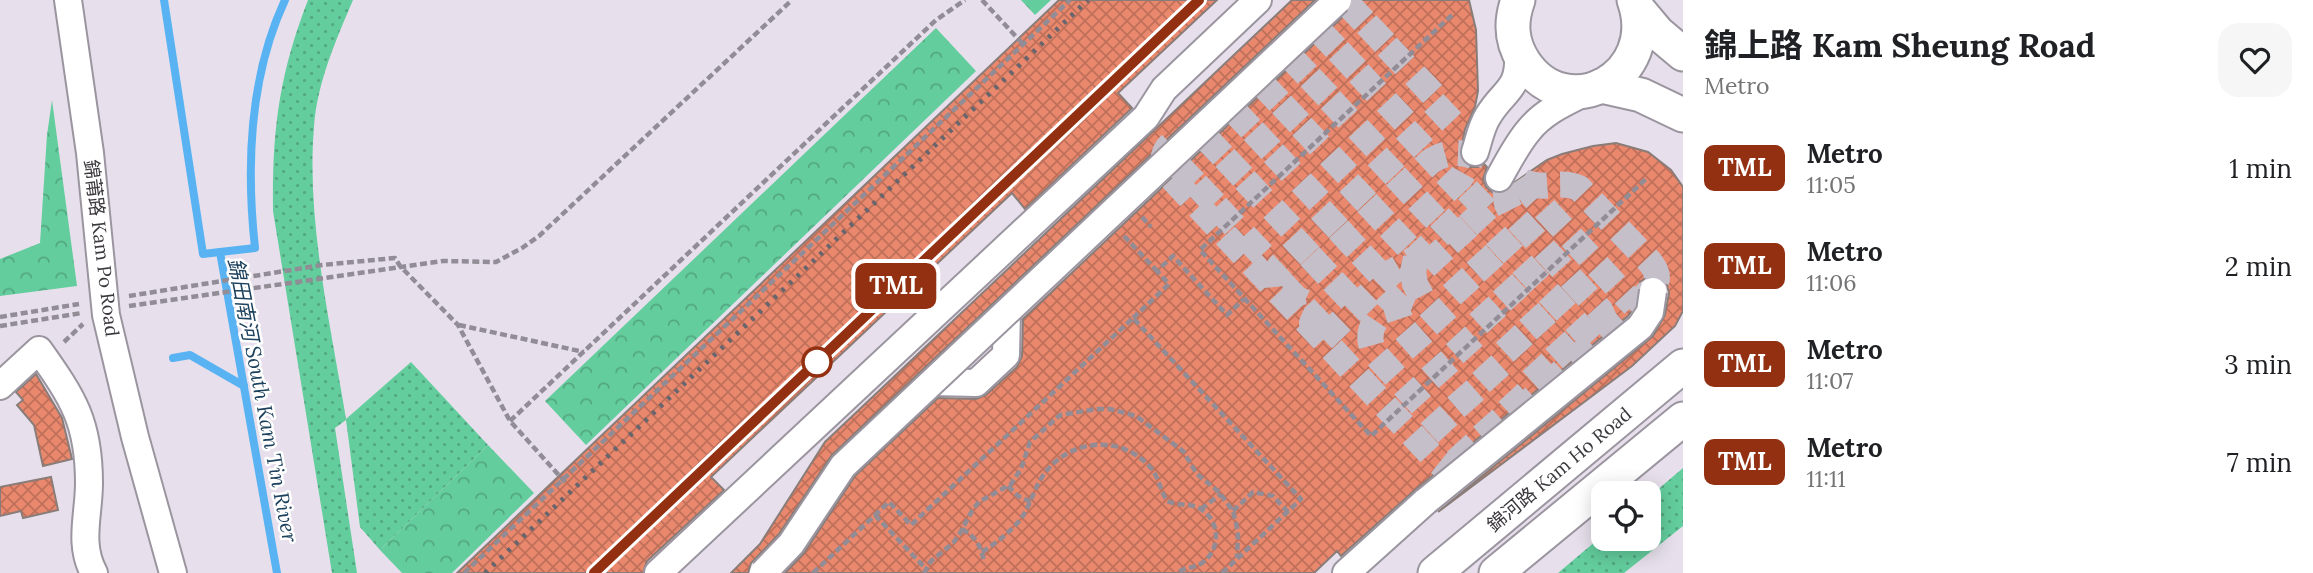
<!DOCTYPE html>
<meta charset="utf-8">
<style>
:root{--surface:#fff;--page:#f6f6f6;--text:#202124;--muted:#757577}
body{margin:0;font-family:Lora,"Noto Sans TC",serif;background:var(--page);color:var(--text);height:100vh;display:flex;flex-direction:column;font-size:26px;white-space:nowrap}
*{box-sizing:border-box;margin:0}
p{font-size:23px;color:var(--muted)}
.icon{flex:none;width:38px;height:38px;fill:none;stroke:currentColor;stroke-width:2;stroke-linecap:round;stroke-linejoin:round}
.map{position:relative;flex:1;overflow:hidden}
.panel{display:flex;flex-direction:column;background:var(--surface);width:630px}
.panel>*{flex:none}
.badge{padding:0 14px;border-radius:10px;font-size:24px;line-height:46px}
.buttons{position:absolute;left:1591px;top:481px;display:grid;gap:14px}
.buttons a{display:grid;place-items:center;width:70px;height:70px;border-radius:14px;background:var(--surface);box-shadow:0 4px 18px #0003;font-size:35px}
.map>.badge{position:absolute;translate:-50% -50%;box-shadow:0 0 0 4px #fff}
.round{display:grid;place-items:center;flex:none;width:74px;height:74px;border-radius:21px;background:var(--page)}
.overview{display:flex;align-items:center;justify-content:space-between;height:119px;padding:0 21px}
h1{font-size:33px;font-weight:700;line-height:52px}
ul{padding:0;list-style:none}
li{display:flex;align-items:center;gap:21px;height:98px;padding:0 21px}
li div{flex:1}
li b{display:block;font-size:26px}
li em{font-style:normal}
li .badge{min-width:77px;font-weight:700;text-align:center}
main{display:flex;flex:1;min-height:0}
.map>svg:first-child{display:block}
.grass{fill:url(#grass-dots)}
.forest{fill:url(#forest-crowns)}
.lines{fill:none;stroke-linecap:round;stroke-linejoin:round}
.stream{stroke:#59b3f3;stroke-width:8}
.building{fill:url(#building-cross-hatch);stroke:#8a7d79;stroke-width:2}
.minor-tunnel{stroke:#c5bfc9;stroke-width:26;stroke-dasharray:26 13;stroke-linecap:butt}
.minor-casing{stroke:#9b95a0;stroke-width:30}
.major-casing{stroke:#9b95a0;stroke-width:37}
.path{stroke:#918c95;stroke-width:4.5;stroke-dasharray:7 3.5;stroke-linecap:butt}
.minor{stroke:#fff;stroke-width:26}
.major{stroke:#fff;stroke-width:33}
.rail{stroke:#69656c;stroke-width:5;stroke-dasharray:3.5 7;stroke-linecap:butt}
.minor-bridge-casing{stroke:#9b95a0;stroke-width:30;stroke-linecap:butt}
.minor-bridge{stroke:#fff;stroke-width:26}
.line-casing{stroke:#fff;stroke-width:16}
.line{stroke:#923011;stroke-width:10}
.stop-dot{fill:#fff;stroke:#923011;stroke-width:3.5}
.labels{text-anchor:middle;dominant-baseline:central;stroke-width:5;stroke-linejoin:round;paint-order:stroke}
.street-label{font-size:19px;fill:#3c393e;stroke:#fff}
.water-label{font-size:21px;font-style:italic;fill:#1d425d;stroke:#fff}
</style>
<main>
<div class="map">
<svg width="1683" height="573" viewBox="0 0 1683 573">
<defs>
<pattern id="grass-dots" width="8" height="8" patternUnits="userSpaceOnUse" patternTransform="scale(1.75)"><rect width="8" height="8" fill="#63cd9d"/><path d="M2 2h.1M6 6h.1" fill="none" stroke="#53a781" stroke-width="1.8" stroke-linecap="round"/></pattern>
<pattern id="forest-crowns" width="20" height="18" patternUnits="userSpaceOnUse" patternTransform="scale(1.75)"><rect width="20" height="18" fill="#63cd9d"/><path d="M2 6a3 3 0 1 1 6 0M12 15a3 3 0 1 1 6 0" fill="none" stroke="#53a781"/></pattern>
<pattern id="building-cross-hatch" width="8" height="8" patternUnits="userSpaceOnUse" patternTransform="scale(1.75)"><rect width="8" height="8" fill="#ea886d"/><path d="M0 0l8 8M0 8l8-8" fill="none" stroke="#bf705b"/></pattern>
</defs>
<rect width="100%" height="100%" fill="#e7e0ec"/>
<!-- grass -->
<g class="grass">
<path d="M308,0H353C336,40 317,83 314,127C306,221 331,326 346,419L411,362L488,445L380,550L360,527L346,420L335,428L357,573H332L273,211C272,130 279,75 308,0Z"/>
<path d="M1683,468V526L1624,573H1558L1603,535V539H1648L1649,497Z"/>
</g>
<!-- forest -->
<g class="forest">
<path d="M1021,0H1051L1035,15Z"/>
<path d="M936,28L976,71L586,445L545,401Z"/>
<path d="M52,100L77,286L0,296V259L40,243L47,135Z"/>
<path d="M488,445L534,493L452,573H402L380,550Z"/>
</g>
<g class="lines">
<!-- stream -->
<g class="stream">
<path d="M164,0L203,254L220,252L277,573"/>
<path d="M220,252L255,248C246,165 249,77 285,0"/>
<path d="M173,358L190,355L244,386"/>
</g>
</g>
<!-- building -->
<g class="building">
<path d="M1059,0H1217L1118,93L1132,108L1025,209L1012,193L711,477L724,490L647,561L643,573H457Z"/>
<path d="M1292,0H1315L832,455L779,534L751,563L748,573H731L760,544L825,442Z"/>
<path d="M1353,0H1469L1476,30L1478,91L1475,107L1465,129L1460,155L1463,162L1470,167H1478L1484,164L1487,167L1483,179L1486,187L1492,192L1500,194L1506,192L1515,182L1547,160L1562,154L1593,146L1616,143L1648,152L1671,170L1683,187V311L1675,326L1632,366L1438,512L1653,336L1665,315L1669,293L1667,285L1662,278L1655,275L1647,277L1640,282L1635,306L1628,316L1416,489L1341,556L1337,551L1314,573H785L804,553L855,476L938,398L976,399L986,395L1017,367L1022,356L1023,319L1349,11Z"/>
<path d="M36,374L62,418L72,459L43,466L34,425L17,405L23,400L16,392Z"/>
<path d="M51,477L58,510L23,518L21,511L0,516V487Z"/>
</g>
<g class="lines">
<!-- minor-tunnel -->
<g class="minor-tunnel">
<path d="M1171,144C1162,153 1162,162 1167,173L1438,462C1453,475 1463,464 1474,453"/>
<path d="M1521,178L1533,196L1634,305"/>
<path d="M1176,182L1367,0"/>
<path d="M1505,185L1507,204L1512,214L1600,310L1606,323L1602,334"/>
<path d="M1196,203L1390,20"/>
<path d="M1469,207L1594,342"/>
<path d="M1216,225L1411,42"/>
<path d="M1450,225L1573,360"/>
<path d="M1426,248L1550,382"/>
<path d="M1244,254L1437,72"/>
<path d="M1416,258L1413,272L1397,310L1403,328L1496,433"/>
<path d="M1413,272L1415,284L1424,301L1522,408"/>
<path d="M1274,287L1273,277L1280,266L1460,96"/>
<path d="M1403,293C1384,312 1360,325 1375,354L1470,458"/>
<path d="M1294,307L1292,298L1298,285L1431,161C1445,152 1458,151 1473,156"/>
<path d="M1314,330L1312,323L1315,316L1461,177L1475,152"/>
<path d="M1323,339L1392,272L1416,258L1499,178"/>
<path d="M1515,415L1654,287C1660,277 1656,270 1650,262L1579,188C1557,179 1542,192 1522,181"/>
</g>
<defs>
<g id="minor">
<path d="M68,0L90,153L106,315L135,437L173,573"/>
<path d="M1475,152C1479,140 1481,127 1488,116C1504,89 1520,91 1518,53"/>
<path d="M1499,178C1508,162 1517,144 1529,130C1544,111 1568,101 1590,90"/>
<path d="M933,382L976,383L1006,355L1007,312"/>
<path d="M0,386L39,350C73,398 89,422 89,483C89,515 78,544 94,573"/>
<path d="M658,573L1146,117L1164,89L1258,0"/>
<path d="M1346,573L1426,501"/>
</g>
<g id="major">
<path d="M1518,0C1510,22 1511,42 1524,62C1567,127 1661,76 1634,0"/>
<path d="M1637,8L1658,33L1683,54"/>
<path d="M1601,86L1641,95L1683,115"/>
<path d="M1435,573L1683,366"/>
<path d="M1496,573L1683,419"/>
</g>
</defs>
<!-- minor casing -->
<use href="#minor" class="minor-casing"/>
<!-- major casing -->
<use href="#major" class="major-casing"/>
<!-- path -->
<g class="path">
<path d="M982,0L1023,44"/>
<path d="M1452,15L1200,250L1371,436L1647,178"/>
<path d="M1142,217L1151,227"/>
<path d="M1124,236L1157,271"/>
<path d="M129,296L322,265L395,258L400,266L458,325L510,421L565,482"/>
<path d="M129,306L443,261L496,262L522,248L539,236L792,0"/>
<path d="M0,317L79,304"/>
<path d="M1133,318L1169,284L1157,271L1173,256L1227,315L1244,299"/>
<path d="M459,325L584,352"/>
<path d="M0,326L82,313"/>
<path d="M64,342L83,324"/>
<path d="M510,421L936,20L965,0"/>
<path d="M1008,486L1018,496L1031,502"/>
<path d="M1201,509L1221,494"/>
<path d="M1233,511L1253,492L1273,496L1288,512"/>
<path d="M875,515L925,568"/>
<path d="M962,529C976,537 982,547 984,563"/>
<path d="M982,552C996,543 1009,533 1020,520C1030,507 1033,491 1042,477C1067,439 1120,433 1150,467C1159,477 1160,490 1167,501C1177,506 1189,503 1199,508C1220,519 1222,549 1202,563C1194,568 1185,567 1177,573"/>
<path d="M464,573L1070,0"/>
<path d="M813,573L889,502L911,525L1133,318L1301,499L1222,573"/>
<path d="M924,573L931,561L953,543L959,535L973,509L979,502L1011,484L1021,469L1030,442L1060,415L1097,409H1110L1136,416L1183,451L1197,474L1219,492L1233,511L1238,532L1237,558"/>
</g>
<!-- minor -->
<use href="#minor" class="minor"/>
<!-- major -->
<use href="#major" class="major"/>
<!-- rail -->
<g class="rail">
<path d="M485,573L1088,0"/>
<path d="M594,573L1199,0"/>
</g>
<defs>
<g id="minor-bridge">
<path d="M1426,501L1640,327L1650,312L1653,291"/>
<path d="M763,573L791,544L843,466L1338,0"/>
</g>
</defs>
<!-- minor-bridge casing -->
<use href="#minor-bridge" class="minor-bridge-casing"/>
<!-- minor-bridge -->
<use href="#minor-bridge" class="minor-bridge"/>
</g>
<g class="lines">
<defs>
<path id="line" d="M594,573L1199,0"/>
</defs>
<!-- line casing -->
<use href="#line" class="line-casing"/>
<!-- line -->
<use href="#line" class="line"/>
</g>
<!-- markers -->
<circle class="stop-dot" cx="817" cy="362" r="14"/>
<g class="labels">
<!-- street labels -->
<g class="street-label">
<text transform="translate(102 248) rotate(83)">錦莆路 Kam Po Road</text>
<text transform="translate(1559 469) rotate(-40)">錦河路 Kam Ho Road</text>
</g>
<!-- water labels -->
<g class="water-label">
<text transform="translate(263 400) rotate(79)">錦田南河 South Kam Tin River</text>
</g>
</g>
</svg>
<div class="buttons">
<a><svg class="icon" aria-label="locate" viewBox="0 0 24 24"><circle cx="12" cy="12" r="6"/><path d="M12 2v4M12 18v4M2 12h4M18 12h4"/></svg></a>
</div>
<b class="badge" style="left:896px;top:286px;background:#923011;color:#fff">TML</b>
</div>
<section class="panel">
<div class="overview"><div><h1>錦上路 Kam Sheung Road</h1><p>Metro</p></div><a class="round"><svg class="icon" aria-label="heart" viewBox="0 0 24 24"><path d="M12 20l-8-8c-3-5 5-10 8-4 3-6 11-1 8 4z"/></svg></a></div>
<ul>
<li><span class="badge" style="background:#923011;color:#fff">TML</span><div><b>Metro</b><p>11:05</p></div><em>1 min</em></li>
<li><span class="badge" style="background:#923011;color:#fff">TML</span><div><b>Metro</b><p>11:06</p></div><em>2 min</em></li>
<li><span class="badge" style="background:#923011;color:#fff">TML</span><div><b>Metro</b><p>11:07</p></div><em>3 min</em></li>
<li><span class="badge" style="background:#923011;color:#fff">TML</span><div><b>Metro</b><p>11:11</p></div><em>7 min</em></li>
</ul>
</section>
</main>
